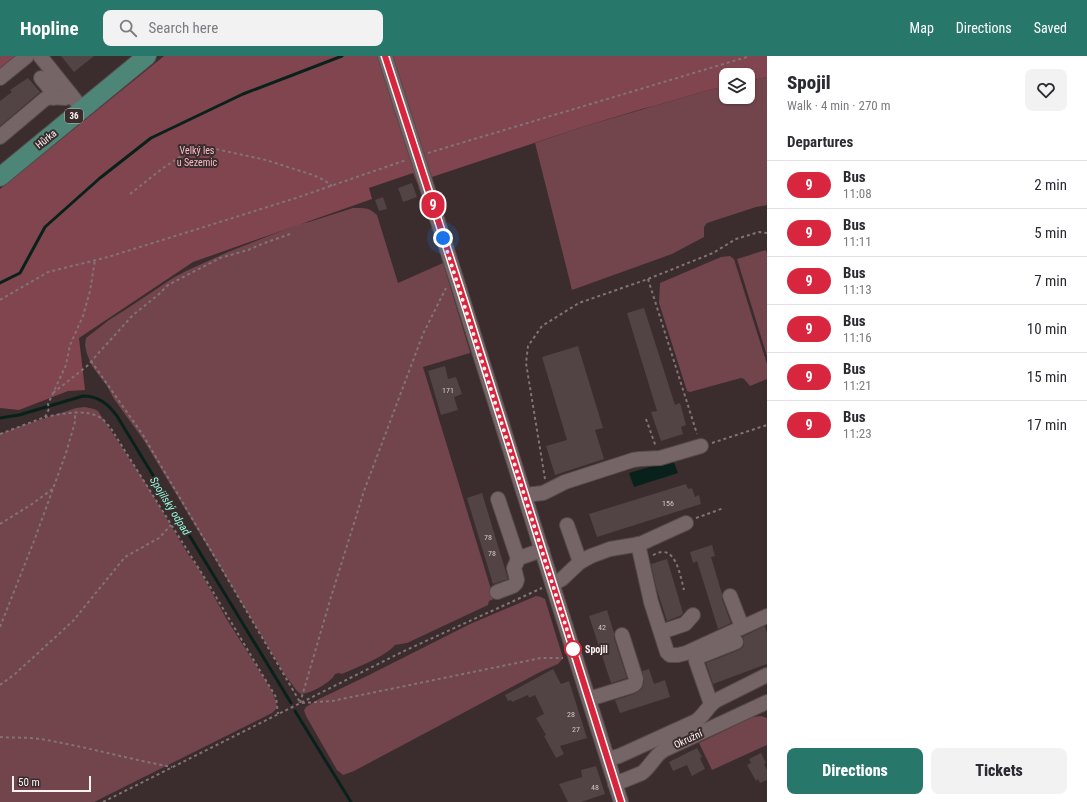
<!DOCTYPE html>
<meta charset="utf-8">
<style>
:root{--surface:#fff;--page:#f2f2f3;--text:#2b2b33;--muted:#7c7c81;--line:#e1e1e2;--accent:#27776b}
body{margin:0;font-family:"Roboto Condensed",sans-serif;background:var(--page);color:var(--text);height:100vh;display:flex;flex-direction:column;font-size:15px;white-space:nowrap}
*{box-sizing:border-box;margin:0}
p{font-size:13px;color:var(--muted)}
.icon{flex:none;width:22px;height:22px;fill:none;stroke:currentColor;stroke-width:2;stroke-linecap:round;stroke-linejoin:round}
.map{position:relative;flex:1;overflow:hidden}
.details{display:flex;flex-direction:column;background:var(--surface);width:320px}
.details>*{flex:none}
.badge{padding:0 8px;border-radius:13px;font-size:14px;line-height:26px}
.buttons{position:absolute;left:719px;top:12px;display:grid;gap:8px}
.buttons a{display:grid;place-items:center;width:36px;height:36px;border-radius:8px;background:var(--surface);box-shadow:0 1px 3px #0004;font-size:20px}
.scale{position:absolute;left:12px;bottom:10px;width:79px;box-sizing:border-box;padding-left:4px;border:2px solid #fcf2f3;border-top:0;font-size:11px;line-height:14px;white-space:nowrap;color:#fcf2f3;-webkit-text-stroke:3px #3b2c2e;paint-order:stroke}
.you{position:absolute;width:20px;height:20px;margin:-10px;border:3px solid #fff;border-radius:50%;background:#1a73e8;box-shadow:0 0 0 6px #1a73e833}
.map>.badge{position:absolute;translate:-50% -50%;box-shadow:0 0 0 2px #fff}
h2{padding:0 20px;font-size:15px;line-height:36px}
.round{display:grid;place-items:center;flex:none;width:42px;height:42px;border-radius:8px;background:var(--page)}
.summary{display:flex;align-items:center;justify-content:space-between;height:68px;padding:0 20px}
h1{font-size:19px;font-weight:800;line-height:30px}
.action{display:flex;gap:8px;margin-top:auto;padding:8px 20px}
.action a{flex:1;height:46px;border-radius:8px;background:var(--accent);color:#fff;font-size:16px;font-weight:800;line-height:46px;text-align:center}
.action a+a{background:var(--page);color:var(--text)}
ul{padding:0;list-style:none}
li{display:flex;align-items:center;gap:12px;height:48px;padding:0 20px;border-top:1px solid var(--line)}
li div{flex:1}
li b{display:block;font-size:15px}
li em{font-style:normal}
li .badge{min-width:44px;font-weight:700;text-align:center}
header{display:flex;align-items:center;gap:24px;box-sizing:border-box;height:56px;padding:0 20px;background:var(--accent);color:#fff}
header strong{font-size:19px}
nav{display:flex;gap:22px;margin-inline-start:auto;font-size:14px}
.search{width:280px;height:36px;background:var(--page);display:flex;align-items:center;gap:10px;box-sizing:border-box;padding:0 14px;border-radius:8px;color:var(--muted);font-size:15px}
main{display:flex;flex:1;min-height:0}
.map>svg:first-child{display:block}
.green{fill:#72444c}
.forest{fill:#80454f}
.water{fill:#09211b}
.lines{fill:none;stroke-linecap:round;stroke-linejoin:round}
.stream{stroke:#09211b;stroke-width:3}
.building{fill:#524345}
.minor-casing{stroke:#564a4b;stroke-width:16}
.major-casing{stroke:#564a4b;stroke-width:20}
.path{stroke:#817476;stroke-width:2;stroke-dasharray:3 3;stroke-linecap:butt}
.minor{stroke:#766567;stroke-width:14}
.major{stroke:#4d8577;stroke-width:18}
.line-casing{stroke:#fff;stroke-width:9}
.line{stroke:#d7263d;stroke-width:6}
.walk{stroke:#fcf2f3;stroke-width:4;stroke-dasharray:0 7.2}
.stop-dot{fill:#fff;stroke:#d7263d;stroke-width:2}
.labels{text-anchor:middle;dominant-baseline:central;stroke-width:4;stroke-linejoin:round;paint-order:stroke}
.number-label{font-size:8px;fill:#d2c6c8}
.shield{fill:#3b2c2e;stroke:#c2b7b8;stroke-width:1}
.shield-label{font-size:9px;font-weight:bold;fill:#fcf2f3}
.street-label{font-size:10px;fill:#fcf2f3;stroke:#3b2c2e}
.park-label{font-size:10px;fill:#f8bec6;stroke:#3b2c2e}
.stop-label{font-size:10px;font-weight:bold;fill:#fcf2f3;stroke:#3b2c2e;text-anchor:start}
.water-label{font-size:11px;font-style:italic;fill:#90fdde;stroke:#3b2c2e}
</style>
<header>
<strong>Hopline</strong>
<div class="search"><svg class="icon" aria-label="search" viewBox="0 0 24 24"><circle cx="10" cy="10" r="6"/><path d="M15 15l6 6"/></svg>Search here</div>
<nav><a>Map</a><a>Directions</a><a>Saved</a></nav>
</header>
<main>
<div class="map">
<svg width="767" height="746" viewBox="0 0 767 746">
<rect width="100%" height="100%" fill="#3b2c2e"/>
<!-- green -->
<g class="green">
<path d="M767,21V149L756,151L707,167L704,171V181L672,198L572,234L535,87L582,71L709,34L726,30V41H748V25Z"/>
<path d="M353,152C363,152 369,151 377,159L398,227L443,207L470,296V297L423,311L494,543L489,545L488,549L407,587L395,589C386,600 356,612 342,618L339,617L335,618C332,626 310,638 301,638L297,635L285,619L143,383L114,343L107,330L92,310L87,298L85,289L86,282L109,264L128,252L173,222L186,215L228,196L299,168L309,166Z"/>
<path d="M766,194L767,198V300L737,203Z"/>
<path d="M730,200L734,203L767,308V323L750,330L744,323L741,322L690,336L687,335L659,247L660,227L721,201Z"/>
<path d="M85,351L94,353L98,355L146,428L188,498L199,513L226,562L272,635L276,646L277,652L272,657L94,746H0V378L21,370L76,352Z"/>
<path d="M536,540L541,541L545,543L563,602L558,608L542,615L354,715L343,719L337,714L306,660L304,654L306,651L319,643L369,619L470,568Z"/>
<path d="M761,660L767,662V689L712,714L699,687L753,661Z"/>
</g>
<!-- forest -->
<g class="forest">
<path d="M0,0H19L0,16Z"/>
<path d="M164,0H767V21L748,25V19H726V30L709,34L654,50L642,53L582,71L417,126L413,117L369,132L372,143L193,206L79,282L85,334L68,335L19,354L0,352V133Z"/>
</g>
<!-- water -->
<path class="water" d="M673,404L678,417L634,431L629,417Z"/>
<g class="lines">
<!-- stream -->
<g class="stream">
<path d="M0,227L20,217L45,171L100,122L151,82L243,38L342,0"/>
<path d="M0,362L19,359L83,340C99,340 108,348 117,360L291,647"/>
<path d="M295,655L351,746"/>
</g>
</g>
<!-- building -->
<g class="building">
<path d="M61,0H94L74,16Z"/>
<path d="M28,22L40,36L0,70V45L12,36L10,34Z"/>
<path d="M412,127L417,141L403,146L398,132Z"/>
<path d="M383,141L387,153L379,155L375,144Z"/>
<path d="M644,252L675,349L680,347L686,369L681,371L683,378L661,385L651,356L657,355L627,257Z"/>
<path d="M578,290L603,372L595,374L604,403L555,419L546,390L567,384L542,301Z"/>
<path d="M445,310L448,323L456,321L462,338L454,341L458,354L441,359L428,315Z"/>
<path d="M686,428L688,433L692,432L695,441L699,439L701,448L597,481L589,458Z"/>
<path d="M482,437L508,523L493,528L467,442Z"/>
<path d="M712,489L715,500L711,501L722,538V543L731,567L718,573L697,505L693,507L690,496Z"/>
<path d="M667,503L683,557L680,560L667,565L656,531L651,508Z"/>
<path d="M607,554L614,577V582L627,622L611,627L589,560Z"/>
<path d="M765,570L767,577V608L713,628L706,607L739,594L743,591L744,588V583L742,581Z"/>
<path d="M553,613L561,628L569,625L587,682L560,690L564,698L556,702L544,680L546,679L536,662L544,658L535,639L529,642L528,639L512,646L511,644L508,645L505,639Z"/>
<path d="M649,613L654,628L665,624L670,641L620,657L615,644L634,638L642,633L644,624L642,615Z"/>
<path d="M697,692L702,701L700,702L705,713L692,720L687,709L673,715L669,706Z"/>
<path d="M761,697L766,707L764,708L767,714V724L760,727L758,723L756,725L747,709L751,707L749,703Z"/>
<path d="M596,710L605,738L581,746H568L559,728L582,721L581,714Z"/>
</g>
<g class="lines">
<defs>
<g id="minor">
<path d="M40,0L76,45"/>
<path d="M385,0L456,222L621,746"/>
<path d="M0,22L27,0"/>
<path d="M41,22L51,34L53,42"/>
<path d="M0,81L45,43L50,41L65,42L71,39"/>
<path d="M525,439L543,437L565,426L633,404L640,403L660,402L701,390"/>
<path d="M498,443L517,500L522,501L542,494"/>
<path d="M567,469L580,506"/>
<path d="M638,488L651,546L667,596L670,599H678L686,597L767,560"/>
<path d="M553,528L562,523L580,506L591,500L610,493L640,488L686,467"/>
<path d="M497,536L513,530L516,527L517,524L514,512L519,501"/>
<path d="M730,540L742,571"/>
<path d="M661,576L685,568L693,559"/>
<path d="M589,643L631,630L635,628L636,623L622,579"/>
<path d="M711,648L696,605V603L698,601L736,586"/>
<path d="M608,703L619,700L696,665C705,659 708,649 717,644L767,619"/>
<path d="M615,728L642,717C651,710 655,699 664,694L767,646"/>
</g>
<path id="major" d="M0,121L147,0"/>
</defs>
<!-- minor casing -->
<use href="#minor" class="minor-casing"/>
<!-- major casing -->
<use href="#major" class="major-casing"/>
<!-- path -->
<g class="path">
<path d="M428,97L750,0"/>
<path d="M130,138L163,112L195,91L202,90L266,104L313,119L324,124L332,130"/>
<path d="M648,223L697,378"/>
<path d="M0,244L48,216L108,201L204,171L296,142L406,104"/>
<path d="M91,305L143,379L300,646"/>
<path d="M53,337L87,310L113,281L133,259L158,239L168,229L220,202L248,194L262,188L290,178"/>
<path d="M45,361C61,358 86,352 101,362C104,364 107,368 110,371L206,524L265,623L276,641L278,658"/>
<path d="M646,363L656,391"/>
<path d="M0,378L45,361L49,353L48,348L66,309L70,289L83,260L90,235L95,204"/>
<path d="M712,387L767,369"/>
<path d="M545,423L526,307L528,290L542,270L579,247L648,223L713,197L736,183L759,176L767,177"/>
<path d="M696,462L724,452"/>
<path d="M0,468L32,448L54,432"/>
<path d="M653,499C656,498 659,496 663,496C677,496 681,523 684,534"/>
<path d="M0,571L34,485L66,397L75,366V356"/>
<path d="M0,629L15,618L73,565L125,501L159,482L171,469"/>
<path d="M300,647L331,541L364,435L423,278L446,232"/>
<path d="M302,647L332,645L541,602H563"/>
<path d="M0,681C13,682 27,681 40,683C84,690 128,703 172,711"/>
<path d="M103,746L402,596L542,532"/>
</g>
<!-- minor -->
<use href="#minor" class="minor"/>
<!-- major -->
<use href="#major" class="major"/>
</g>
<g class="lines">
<defs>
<path id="line" d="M385,0L466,251L621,746"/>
</defs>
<!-- line casing -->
<use href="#line" class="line-casing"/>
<!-- line -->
<use href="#line" class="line"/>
<!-- walk -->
<path class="walk" d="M443,182L573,593"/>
</g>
<!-- markers -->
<circle class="stop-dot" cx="573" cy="593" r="8"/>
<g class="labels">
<!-- number labels -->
<g class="number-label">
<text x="448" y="334">171</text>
<text x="668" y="447">156</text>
<text x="488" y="481">78</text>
<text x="492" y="497">78</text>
<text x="602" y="571">42</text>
<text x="571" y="658">28</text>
<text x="576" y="673">27</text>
<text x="595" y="731">48</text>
</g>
<!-- shield labels -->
<rect class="shield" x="65" y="53" width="18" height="14" rx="3"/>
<g class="shield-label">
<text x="74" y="60">36</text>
</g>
<!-- street labels -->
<g class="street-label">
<text transform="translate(46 83) rotate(-39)">Hůrka</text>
<text transform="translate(688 683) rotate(-25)">Okružní</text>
</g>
<!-- park labels -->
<g class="park-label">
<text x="197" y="94">Velký les<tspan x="197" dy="12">u Sezemic</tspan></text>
</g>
<!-- stop labels -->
<g class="stop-label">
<text x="585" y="593">Spojil</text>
</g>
<!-- water labels -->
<g class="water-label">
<text transform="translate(170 450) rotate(58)">Spojilský odpad</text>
</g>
</g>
</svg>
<div class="buttons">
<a><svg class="icon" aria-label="layers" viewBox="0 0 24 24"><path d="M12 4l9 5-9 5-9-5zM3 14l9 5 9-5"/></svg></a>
</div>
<div class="scale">50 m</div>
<div class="you" style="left:443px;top:182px"></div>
<b class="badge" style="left:433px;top:149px;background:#d7263d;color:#fff">9</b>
</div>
<section class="details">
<div class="summary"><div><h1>Spojil</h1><p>Walk · 4 min · 270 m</p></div><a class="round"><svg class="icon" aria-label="heart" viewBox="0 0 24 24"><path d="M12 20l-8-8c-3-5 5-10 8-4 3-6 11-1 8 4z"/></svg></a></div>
<h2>Departures</h2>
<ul>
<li><span class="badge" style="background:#d7263d;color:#fff">9</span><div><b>Bus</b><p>11:08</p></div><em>2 min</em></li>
<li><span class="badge" style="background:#d7263d;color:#fff">9</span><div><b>Bus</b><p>11:11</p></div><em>5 min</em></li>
<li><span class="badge" style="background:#d7263d;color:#fff">9</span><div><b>Bus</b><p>11:13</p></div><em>7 min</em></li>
<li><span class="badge" style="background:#d7263d;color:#fff">9</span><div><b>Bus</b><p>11:16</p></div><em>10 min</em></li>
<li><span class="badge" style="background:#d7263d;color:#fff">9</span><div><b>Bus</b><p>11:21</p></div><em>15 min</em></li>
<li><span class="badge" style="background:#d7263d;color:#fff">9</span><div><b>Bus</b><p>11:23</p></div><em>17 min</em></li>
</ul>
<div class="action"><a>Directions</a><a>Tickets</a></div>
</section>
</main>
